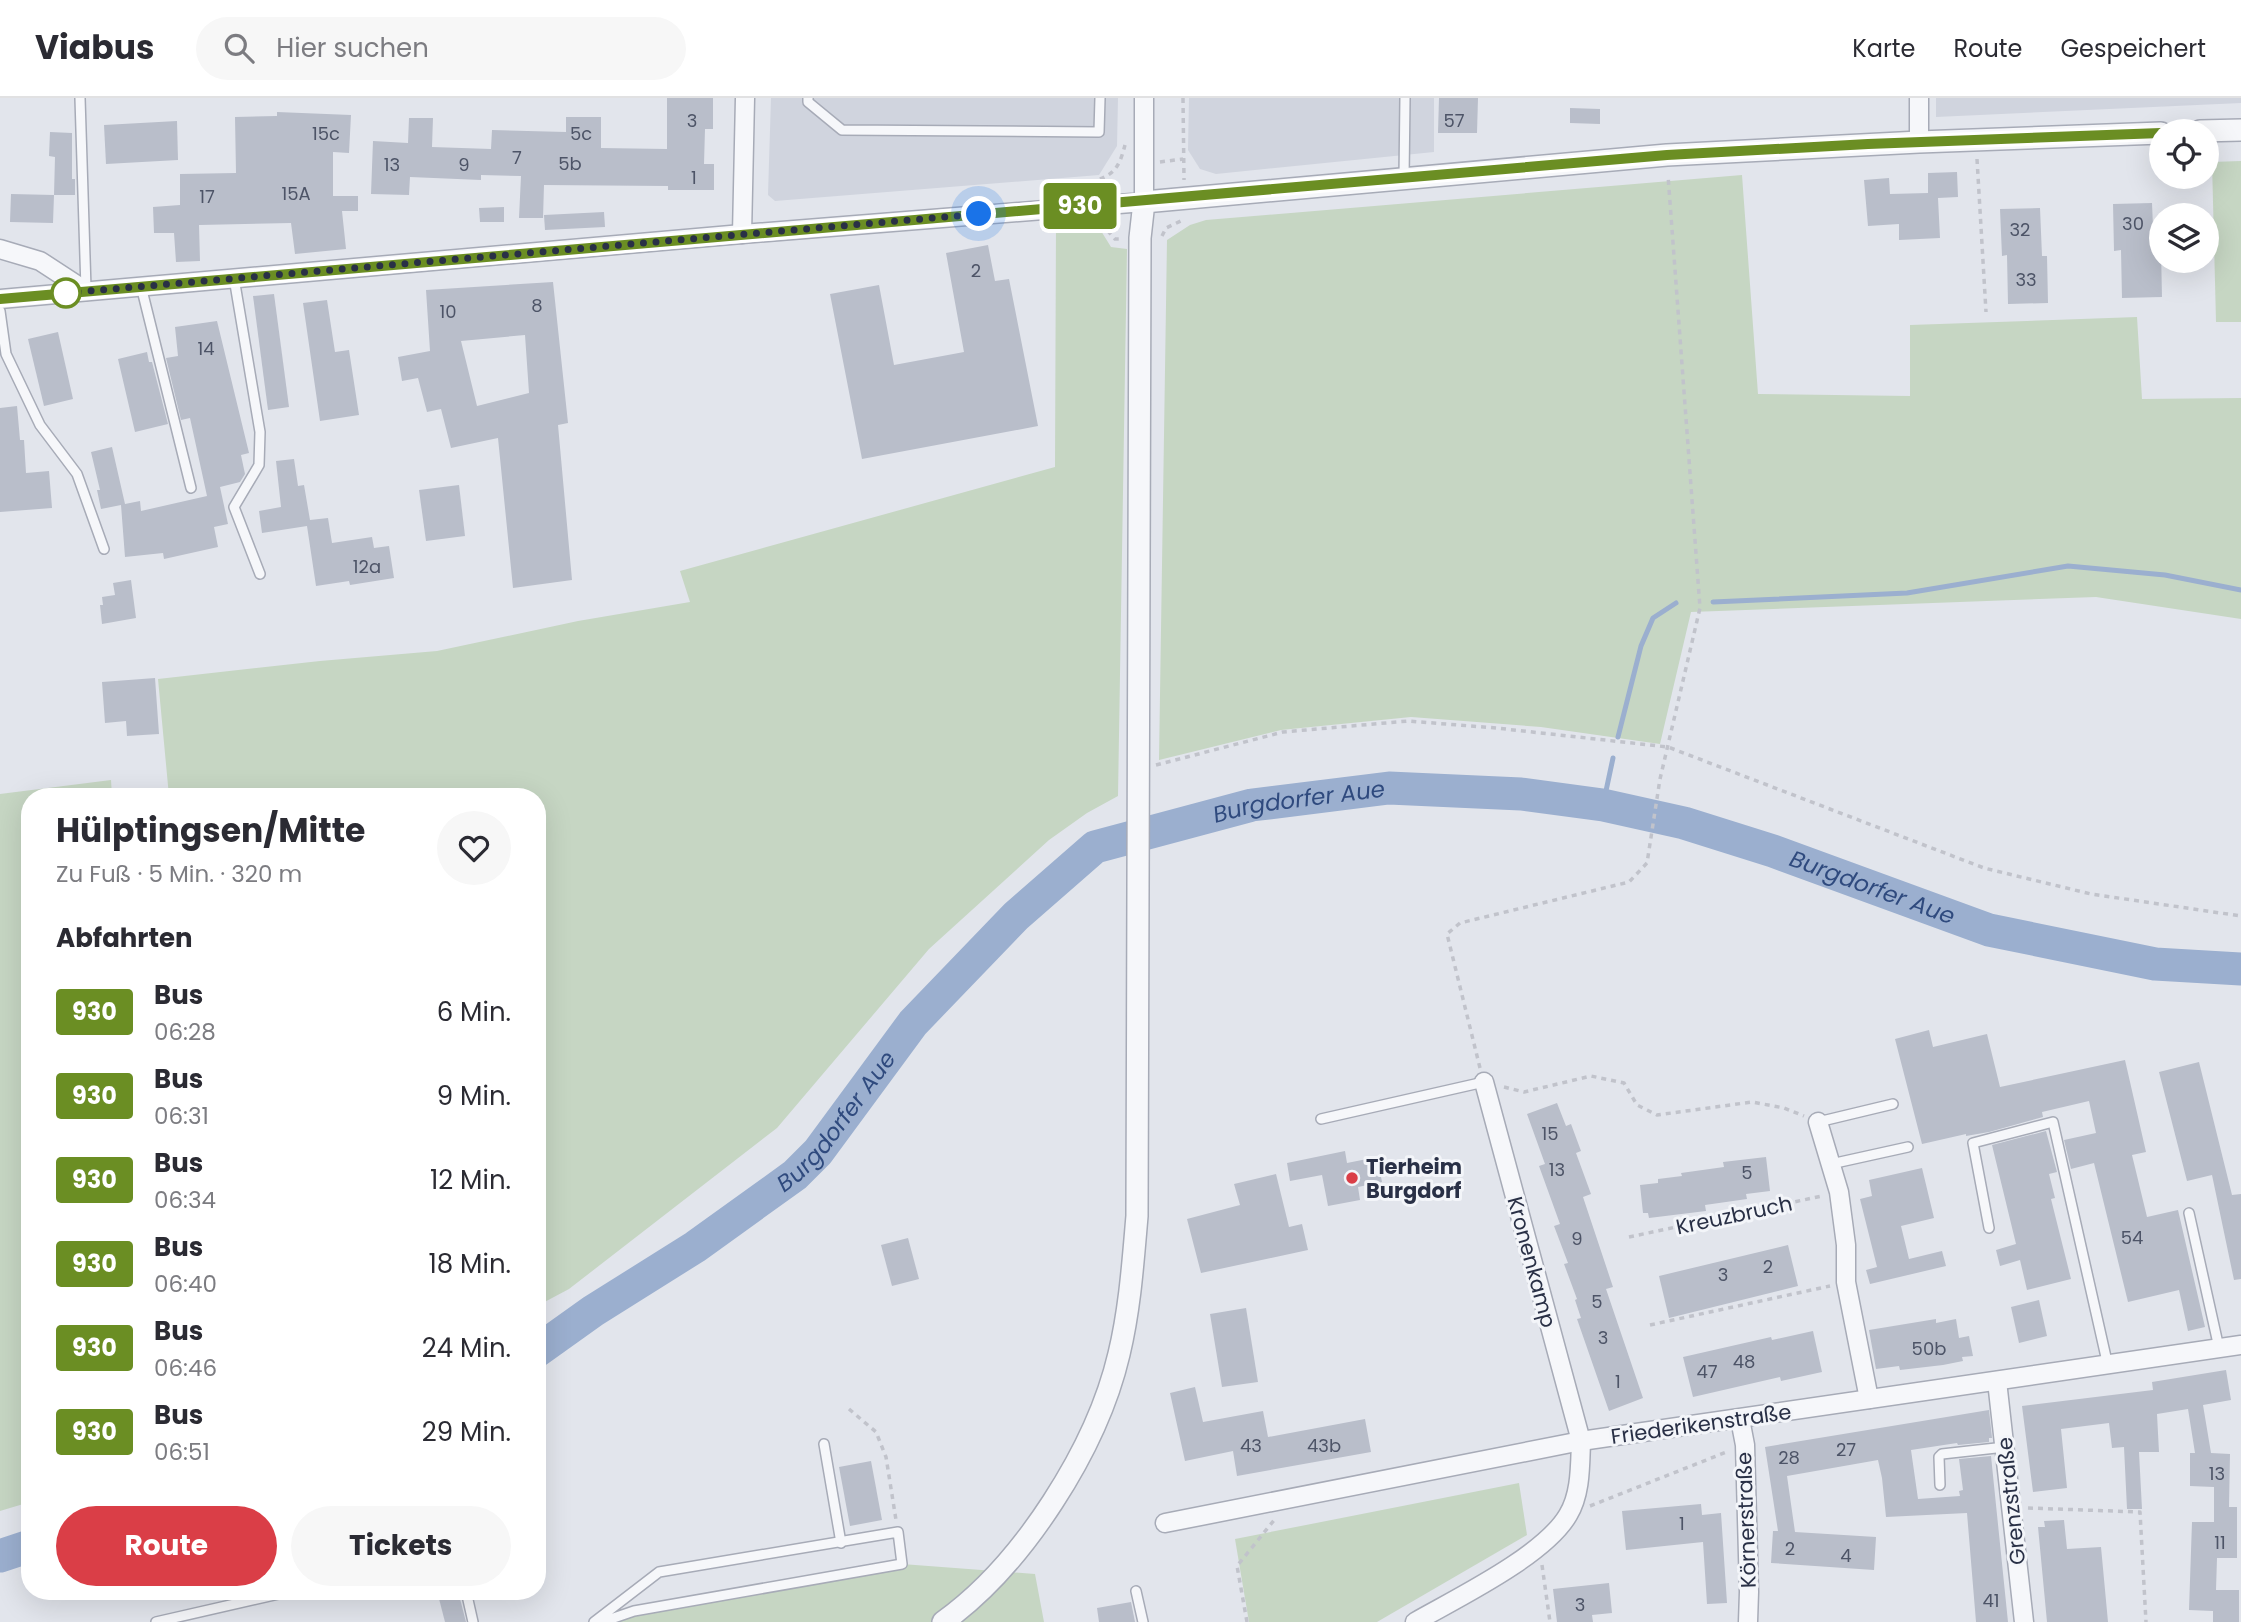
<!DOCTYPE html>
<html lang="de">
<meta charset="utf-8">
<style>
:root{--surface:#fff;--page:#f7f7f7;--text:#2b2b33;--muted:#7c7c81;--line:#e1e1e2;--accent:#da3e47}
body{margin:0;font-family:Poppins,sans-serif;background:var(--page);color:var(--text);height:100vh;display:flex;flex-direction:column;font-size:26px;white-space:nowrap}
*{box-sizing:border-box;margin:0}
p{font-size:23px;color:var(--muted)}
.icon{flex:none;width:38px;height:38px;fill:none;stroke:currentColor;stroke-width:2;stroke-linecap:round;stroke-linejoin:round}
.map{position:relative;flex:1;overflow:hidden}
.details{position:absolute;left:21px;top:690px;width:525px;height:812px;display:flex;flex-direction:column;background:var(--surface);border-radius:28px;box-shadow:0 7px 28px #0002}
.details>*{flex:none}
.badge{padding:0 14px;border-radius:5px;font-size:24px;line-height:46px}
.fabs{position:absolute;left:2149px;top:21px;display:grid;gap:14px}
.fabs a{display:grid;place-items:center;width:70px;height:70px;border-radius:50%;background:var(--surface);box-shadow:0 7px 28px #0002;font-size:35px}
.you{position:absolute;width:35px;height:35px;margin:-18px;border:5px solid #fff;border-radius:50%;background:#1a73e8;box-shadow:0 0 0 10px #1a73e833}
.map>.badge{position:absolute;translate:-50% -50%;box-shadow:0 0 0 4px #fff}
h2{padding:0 35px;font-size:26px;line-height:63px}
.round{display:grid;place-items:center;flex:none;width:74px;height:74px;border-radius:37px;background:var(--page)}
.head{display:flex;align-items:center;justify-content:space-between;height:119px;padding:0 35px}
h1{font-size:33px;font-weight:700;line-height:52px}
.cta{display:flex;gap:14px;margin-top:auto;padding:14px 35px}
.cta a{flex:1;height:80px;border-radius:42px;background:var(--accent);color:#fff;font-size:28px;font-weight:700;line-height:80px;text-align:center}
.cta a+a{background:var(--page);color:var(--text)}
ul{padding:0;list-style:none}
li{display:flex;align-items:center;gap:21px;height:84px;padding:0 35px}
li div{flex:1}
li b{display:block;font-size:26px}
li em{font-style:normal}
li .badge{min-width:77px;font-weight:700;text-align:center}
header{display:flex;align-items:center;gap:42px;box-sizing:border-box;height:98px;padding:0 35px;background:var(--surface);border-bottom:2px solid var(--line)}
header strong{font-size:33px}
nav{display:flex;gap:38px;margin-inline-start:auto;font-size:24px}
.search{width:490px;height:63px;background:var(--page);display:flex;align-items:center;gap:18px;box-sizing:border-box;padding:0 24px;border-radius:38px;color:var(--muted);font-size:26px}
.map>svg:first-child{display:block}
.built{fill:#d0d4de}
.green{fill:#c6d6c3}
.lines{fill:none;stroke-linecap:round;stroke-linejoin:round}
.stream{stroke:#9bafcf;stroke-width:5}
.river{stroke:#9bafcf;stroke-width:33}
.building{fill:#b9beca;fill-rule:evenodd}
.service-casing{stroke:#a7abb7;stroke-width:12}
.minor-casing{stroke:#a7abb7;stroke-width:21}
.tertiary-casing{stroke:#a7abb7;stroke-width:24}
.path{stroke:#c1c3cb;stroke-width:3.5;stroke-dasharray:5 5;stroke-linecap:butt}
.service{stroke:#f6f7fa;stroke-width:9}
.minor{stroke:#f6f7fa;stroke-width:18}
.tertiary{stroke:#f6f7fa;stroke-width:21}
.line-casing{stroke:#fff;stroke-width:16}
.line{stroke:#6b8e23;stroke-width:10}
.walk{stroke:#293046;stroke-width:7;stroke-dasharray:0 12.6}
.stop-dot{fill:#fff;stroke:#6b8e23;stroke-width:3.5}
.poi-dot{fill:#da3e47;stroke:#f3f5f9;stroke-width:2.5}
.labels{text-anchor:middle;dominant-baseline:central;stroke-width:6;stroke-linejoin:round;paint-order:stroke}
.number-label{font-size:18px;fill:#4d5467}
.poi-label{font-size:21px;font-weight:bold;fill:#293046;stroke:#f3f5f9;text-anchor:start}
.street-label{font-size:21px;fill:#293046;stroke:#f3f5f9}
.water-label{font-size:23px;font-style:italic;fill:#2f4a7e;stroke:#f3f5f9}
</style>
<header>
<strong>Viabus</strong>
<div class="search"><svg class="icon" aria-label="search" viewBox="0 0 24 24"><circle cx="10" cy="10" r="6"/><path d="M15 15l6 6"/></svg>Hier suchen</div>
<nav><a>Karte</a><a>Route</a><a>Gespeichert</a></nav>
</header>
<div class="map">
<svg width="2241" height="1524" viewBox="0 0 2241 1524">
<rect width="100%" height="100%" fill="#e2e5ec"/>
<!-- built -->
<g class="built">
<path d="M771,0H1118L1117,48L1099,77L775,103L768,97Z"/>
<path d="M1189,0H1434V54L1216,76L1200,71L1188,52Z"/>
<path d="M1936,0H2241V5L1936,19Z"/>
</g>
<!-- green -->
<g class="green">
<path d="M2241,63V224H2216L2212,64Z"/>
<path d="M1742,77L1758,296L1910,298V227L2137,219L2142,301L2241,300V521L2096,499L1691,514L1660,646L1541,629L1411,619L1281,632L1159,662L1167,142L1190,127L1206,122Z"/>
<path d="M1056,127L1098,128L1111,149L1127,151L1118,698L1087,715L1049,742L929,851L777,1030L569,1191L537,1208V698H169L158,581L320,563L437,553L578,523L690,504L680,473L1055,369Z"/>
<path d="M111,682L112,698H30V1404L0,1413V696Z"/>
<path d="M1519,1385L1527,1437L1377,1524H1249L1235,1441Z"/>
<path d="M902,1466L1035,1476L1044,1524H607L634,1513Z"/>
</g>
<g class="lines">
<!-- stream -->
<g class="stream">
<path d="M1713,504L1907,495L2068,468L2165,477L2241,492"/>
<path d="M1618,639L1641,548L1653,520L1676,505"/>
<path d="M1603,707L1613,660"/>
</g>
<!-- river -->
<g class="river">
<path id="s1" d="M537,1253L593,1213L695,1149L795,1077L818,1054L913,925L1016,818L1095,749L1252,707L1389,690L1521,696L1603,707L1684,725L1773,753L1989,832L2155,866L2241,871"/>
<path d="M0,1458L30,1448"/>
</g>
</g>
<!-- building -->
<g class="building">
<path d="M667,0H713V31H705L704,66H714V92H668V88L544,87L543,120H519L521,78L481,77V82L410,79L409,97L371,96L373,43L408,45L409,20H433L432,49L491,51L492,32L566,34V19H601V50L667,51Z"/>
<path d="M1439,0H1478L1477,35H1438Z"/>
<path d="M1570,10L1600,11V26L1570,25Z"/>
<path d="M277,14L351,17L349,55L333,54V98H358V113H342L346,151L295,156L291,125L199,127L200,163L176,164L174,135H154L153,109L180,107V76L236,75L235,19L277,18Z"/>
<path d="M177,23L178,62L106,66L104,27Z"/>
<path d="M50,34L72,35V81H75V97H54L53,125L10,124L11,96L54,97L55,59L49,58Z"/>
<path d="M1957,74L1958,99L1938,100L1940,140L1899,142V126L1868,128L1864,82L1889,80L1890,96L1928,95V75Z"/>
<path d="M2152,105L2154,153L2161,152L2162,199L2122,200L2121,152L2114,153L2113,106Z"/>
<path d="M504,109V124H480L479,110Z"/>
<path d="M2040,110L2042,158H2047L2048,205L2008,206L2007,157L2002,158L2000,111Z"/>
<path d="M604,114L605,129L545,132L544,117Z"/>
<path d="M988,147L995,183L1009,181L1038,328L862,361L830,196L879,187L894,267L964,254L946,155Z"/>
<path d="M553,184L568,325L558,327L572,482L513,490L498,340L451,350L441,311L427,314L418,280L402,283L398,259L430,253L426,192ZM525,237L529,295L477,308L461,243Z"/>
<path d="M274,196L289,309L268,312L253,198Z"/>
<path d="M327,202L335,254L349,252L359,317L320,323L303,205Z"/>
<path d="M217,223L249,355L241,357L245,376L240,384L220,389L228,426L214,429L218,449L164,461L163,455L125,459L121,407L101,411L97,392H100L91,354L112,349L125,406L140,403L141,413L207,398L190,320L181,322L166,260L178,258L175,229Z"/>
<path d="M58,234L73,301L44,308L28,241Z"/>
<path d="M147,254L149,264H152L168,326L135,334L118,261Z"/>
<path d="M17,308L20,342H24L26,375L49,373L52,410L0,414V310Z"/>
<path d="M294,361L298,388L304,387L310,422L328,420L332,445L372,439L374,450L389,448L394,480L350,487L349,483L316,488L307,428L262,435L259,413L281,409L276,363Z"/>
<path d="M459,387L465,438L426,443L419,392Z"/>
<path d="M131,482L136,520L102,526L100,507H103L102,499L115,497L113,485Z"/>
<path d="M155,580L159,636L127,638L126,623L105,625L102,584Z"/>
<path d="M1929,932L1933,949L1987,936L2000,989L2125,962L2146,1054L2132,1057L2147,1119L2178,1112L2205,1229L2188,1233L2179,1192L2128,1204L2094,1065L2071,1071L2064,1042L2096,1035L2089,1003L2042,1014L2043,1019L1989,1034L1966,1038V1036L1922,1046L1895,941Z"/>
<path d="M2199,964L2232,1097L2241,1096V1181L2234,1182L2212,1077L2187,1083L2159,974Z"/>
<path d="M1557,1005L1566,1028L1571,1026L1581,1053L1576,1055L1591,1096L1583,1099L1613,1189L1606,1191L1643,1300L1609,1313L1577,1221L1581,1220L1575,1202L1577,1201L1564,1166L1568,1165L1554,1128L1560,1126L1539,1068L1545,1066L1527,1016Z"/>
<path d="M2046,1033L2057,1074L2049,1076L2055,1100L2051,1101L2071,1181L2027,1192L2020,1162L2000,1168L1996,1152L2016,1146L1992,1047Z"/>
<path d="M1345,1053L1347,1065L1377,1059L1382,1084L1358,1089L1360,1102L1328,1108L1322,1077L1290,1083L1287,1065Z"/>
<path d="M1766,1059L1770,1093L1746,1096L1747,1101L1705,1107L1706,1113L1649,1120L1648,1115H1643L1640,1087L1658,1085V1081L1682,1078L1681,1075L1724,1069L1723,1064Z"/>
<path d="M1922,1070L1934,1120L1901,1128L1909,1161L1942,1153L1946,1168L1870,1186L1866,1172L1877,1169L1860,1101L1872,1098L1869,1082Z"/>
<path d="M1276,1076L1289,1129L1302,1126L1308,1152L1201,1175L1187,1121L1240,1107L1234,1086Z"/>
<path d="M908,1140L919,1181L892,1188L881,1147Z"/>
<path d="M1788,1147L1798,1188L1669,1220L1659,1178Z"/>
<path d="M2039,1202L2047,1238L2019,1245L2011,1209Z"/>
<path d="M1246,1210L1258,1284L1222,1289L1210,1216Z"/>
<path d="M1936,1221V1225L1956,1221L1959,1240L1969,1238L1973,1258L1962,1259L1963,1263L1943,1267L1900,1272L1899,1268L1876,1271L1869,1232Z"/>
<path d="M1813,1233L1822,1274L1781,1283L1780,1279L1693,1299L1683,1259L1771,1239L1772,1242Z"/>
<path d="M2226,1272L2231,1302L2203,1307L2211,1355L2230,1356L2229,1409H2237V1460H2217L2216,1492H2239V1524H2213V1513L2189,1512L2192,1424H2214V1389L2190,1388V1355H2195L2188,1311L2157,1316L2159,1354H2139L2142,1411H2127L2124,1349L2112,1350L2109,1325L2061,1331L2067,1390L2033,1394L2022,1308L2153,1292L2152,1284Z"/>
<path d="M1195,1289L1203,1324L1263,1313L1268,1339L1365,1321L1371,1354L1237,1378L1233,1353L1185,1363L1170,1295Z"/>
<path d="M1989,1312L1992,1340H1989V1344L1958,1347L1957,1345L1911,1352L1918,1401L1960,1398L1959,1393L1963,1392L1959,1361L1991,1358L2008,1524H1976L1967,1415L1886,1419L1882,1380L1878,1362L1787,1378L1795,1434L1876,1439L1874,1472L1771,1465L1773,1433H1778L1765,1349Z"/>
<path d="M871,1363L882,1422L850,1428L839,1369Z"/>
<path d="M1701,1406L1702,1417L1721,1415L1727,1505L1707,1506L1703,1444L1626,1452L1622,1413Z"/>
<path d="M2064,1422L2067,1451L2101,1449L2108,1524H2047L2038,1429H2045L2044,1423Z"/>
<path d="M1609,1485L1612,1515L1592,1517L1593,1524H1557L1553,1491Z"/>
<path d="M437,1493H458L466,1524H445Z"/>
<path d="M1131,1504L1135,1524H1099L1097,1510Z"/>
</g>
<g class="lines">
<defs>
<g id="service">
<path d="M80,0L86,191"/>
<path d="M808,0V4L842,32L1099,34L1100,0"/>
<path d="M1404,80L1405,0"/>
<path d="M234,180L260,334L259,367L234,409L260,476"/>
<path d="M141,188L191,390"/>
<path d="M0,213L6,256L40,327L77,376L104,451"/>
<path d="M1321,1021L1484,984"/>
<path d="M1818,1024L1893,1006"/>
<path d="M1831,1066L1908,1049"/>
<path d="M2189,1115L2219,1250"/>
<path d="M1989,1130L1973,1045L2053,1024L2108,1268"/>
<path d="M824,1346L841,1445"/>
<path d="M1940,1387L1939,1359L1942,1356L2005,1349"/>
<path d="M466,1493L473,1524"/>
<path d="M1136,1493L1143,1524"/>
<path d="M156,1524L292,1493"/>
<path d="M594,1524L659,1474L898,1434L902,1466L634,1513L602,1524"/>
</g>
<g id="minor">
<path d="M1919,44V0"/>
<path d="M742,136L745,0"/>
<path d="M0,151L40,163L86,193"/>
<path d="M0,201L742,136L1144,104V0"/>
<path d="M1818,1024L1839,1094L1846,1147V1184L1869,1301"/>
<path d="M1997,1283L2024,1524"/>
<path d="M1740,1321L1745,1347L1749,1494L1748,1524"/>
<path d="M1165,1425L1581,1343L2241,1247"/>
<path d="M1415,1524C1457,1500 1544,1458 1568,1417C1581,1396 1580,1367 1581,1343L1484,984"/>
</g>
<g id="tertiary">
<path d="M2200,33L2241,32"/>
<path d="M943,1524C1023,1467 1097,1350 1119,1256C1130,1210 1133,1164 1137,1118L1140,140L1144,104L1667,57L1919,44L2161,35"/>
</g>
</defs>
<!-- service casing -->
<use href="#service" class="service-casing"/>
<!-- minor casing -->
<use href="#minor" class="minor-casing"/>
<!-- tertiary casing -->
<use href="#tertiary" class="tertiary-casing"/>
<!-- path -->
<g class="path">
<path d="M1183,0L1184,82"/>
<path d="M1977,61L1986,214"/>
<path d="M1160,64L1183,61"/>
<path d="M1098,89L1097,82C1116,76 1120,66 1125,47"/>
<path d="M1101,125L1115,141H1120"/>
<path d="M1162,138L1166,130L1185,121"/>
<path d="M1156,667L1283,634L1408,623L1496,630L1668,649L1984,770L2091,796L2241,818"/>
<path d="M1480,970L1447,836L1460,825L1629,784L1647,765L1660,681L1700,510L1668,77"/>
<path d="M1504,989L1524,994L1591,978L1624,985L1637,1007L1657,1017L1752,1004L1784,1010L1804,1018"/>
<path d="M1629,1139L1822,1098"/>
<path d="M1650,1227L1830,1188"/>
<path d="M849,1311L876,1334L886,1359L896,1422"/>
<path d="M1590,1408L1729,1353"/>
<path d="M2028,1410L2140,1414L2146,1524"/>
<path d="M1542,1467L1550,1524"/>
<path d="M1247,1524L1237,1468L1275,1421"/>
</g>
<!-- service -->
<use href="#service" class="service"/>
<!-- minor -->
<use href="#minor" class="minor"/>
<!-- tertiary -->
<use href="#tertiary" class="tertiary"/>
</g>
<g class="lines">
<defs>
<path id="line" d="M0,201L1667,57L1868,46L2161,35"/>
</defs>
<!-- line casing -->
<use href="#line" class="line-casing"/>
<!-- line -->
<use href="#line" class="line"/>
<!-- walk -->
<path class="walk" d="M66,195L979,116"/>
</g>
<!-- markers -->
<circle class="stop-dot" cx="66" cy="195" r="14"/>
<circle class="poi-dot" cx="1352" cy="1080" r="7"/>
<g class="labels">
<!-- number labels -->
<g class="number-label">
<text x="692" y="22">3</text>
<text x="1454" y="22">57</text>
<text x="326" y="35">15c</text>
<text x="581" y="35">5c</text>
<text x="517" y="59">7</text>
<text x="570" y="65">5b</text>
<text x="392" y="66">13</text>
<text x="464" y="66">9</text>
<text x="694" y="79">1</text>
<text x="296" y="95">15A</text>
<text x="207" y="98">17</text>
<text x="2133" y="125">30</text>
<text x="2020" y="131">32</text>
<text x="976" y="172">2</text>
<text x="2026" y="181">33</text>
<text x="537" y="207">8</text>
<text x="448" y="213">10</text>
<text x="206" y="250">14</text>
<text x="367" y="468">12a</text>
<text x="1550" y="1035">15</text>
<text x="1557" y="1071">13</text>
<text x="1747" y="1074">5</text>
<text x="2132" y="1139">54</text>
<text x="1577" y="1140">9</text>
<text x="1768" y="1168">2</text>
<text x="1723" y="1176">3</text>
<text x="1597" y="1203">5</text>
<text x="1603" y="1239">3</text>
<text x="1929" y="1250">50b</text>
<text x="1744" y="1263">48</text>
<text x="1707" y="1273">47</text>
<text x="1618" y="1283">1</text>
<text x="1251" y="1347">43</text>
<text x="1324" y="1347">43b</text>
<text x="1846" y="1351">27</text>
<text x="1789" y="1359">28</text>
<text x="2217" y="1375">13</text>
<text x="1682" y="1425">1</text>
<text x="2220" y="1444">11</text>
<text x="1790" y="1450">2</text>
<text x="1846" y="1457">4</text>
<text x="1991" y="1502">41</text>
<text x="1580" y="1506">3</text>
</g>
<!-- poi labels -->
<g class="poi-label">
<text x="1366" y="1068">Tierheim<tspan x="1366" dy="24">Burgdorf</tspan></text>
</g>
<!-- street labels -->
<g class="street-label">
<text transform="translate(1734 1117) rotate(-12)">Kreuzbruch</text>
<text transform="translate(1532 1164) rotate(75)">Kronenkamp</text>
<text transform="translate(1701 1326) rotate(-8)">Friederikenstraße</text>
<text transform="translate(2011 1403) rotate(-96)">Grenzstraße</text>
<text transform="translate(1746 1422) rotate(-92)">Körnerstraße</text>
</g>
<!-- water labels -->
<g class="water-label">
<text stroke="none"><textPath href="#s1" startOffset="968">Burgdorfer Aue</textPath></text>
<text stroke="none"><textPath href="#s1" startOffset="1556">Burgdorfer Aue</textPath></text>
<text stroke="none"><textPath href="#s1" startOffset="380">Burgdorfer Aue</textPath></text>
</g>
</g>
</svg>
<div class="fabs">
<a><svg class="icon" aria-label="locate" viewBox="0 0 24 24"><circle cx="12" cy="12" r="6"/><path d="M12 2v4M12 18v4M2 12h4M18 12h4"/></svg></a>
<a><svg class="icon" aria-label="layers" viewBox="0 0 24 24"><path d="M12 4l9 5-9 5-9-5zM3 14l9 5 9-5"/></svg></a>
</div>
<div class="you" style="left:979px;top:116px"></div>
<b class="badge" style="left:1080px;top:108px;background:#6b8e23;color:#fff">930</b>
<section class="details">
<div class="head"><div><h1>Hülptingsen/Mitte</h1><p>Zu Fuß · 5 Min. · 320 m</p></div><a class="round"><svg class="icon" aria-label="heart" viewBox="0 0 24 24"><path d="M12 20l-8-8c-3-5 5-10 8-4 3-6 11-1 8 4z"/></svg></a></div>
<h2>Abfahrten</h2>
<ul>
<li><span class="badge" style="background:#6b8e23;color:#fff">930</span><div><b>Bus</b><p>06:28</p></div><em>6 Min.</em></li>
<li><span class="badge" style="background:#6b8e23;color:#fff">930</span><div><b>Bus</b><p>06:31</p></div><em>9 Min.</em></li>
<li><span class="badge" style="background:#6b8e23;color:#fff">930</span><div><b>Bus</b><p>06:34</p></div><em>12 Min.</em></li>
<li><span class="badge" style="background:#6b8e23;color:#fff">930</span><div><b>Bus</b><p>06:40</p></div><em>18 Min.</em></li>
<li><span class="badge" style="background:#6b8e23;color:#fff">930</span><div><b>Bus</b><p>06:46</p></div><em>24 Min.</em></li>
<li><span class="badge" style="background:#6b8e23;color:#fff">930</span><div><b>Bus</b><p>06:51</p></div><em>29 Min.</em></li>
</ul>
<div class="cta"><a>Route</a><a>Tickets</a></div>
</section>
</div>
